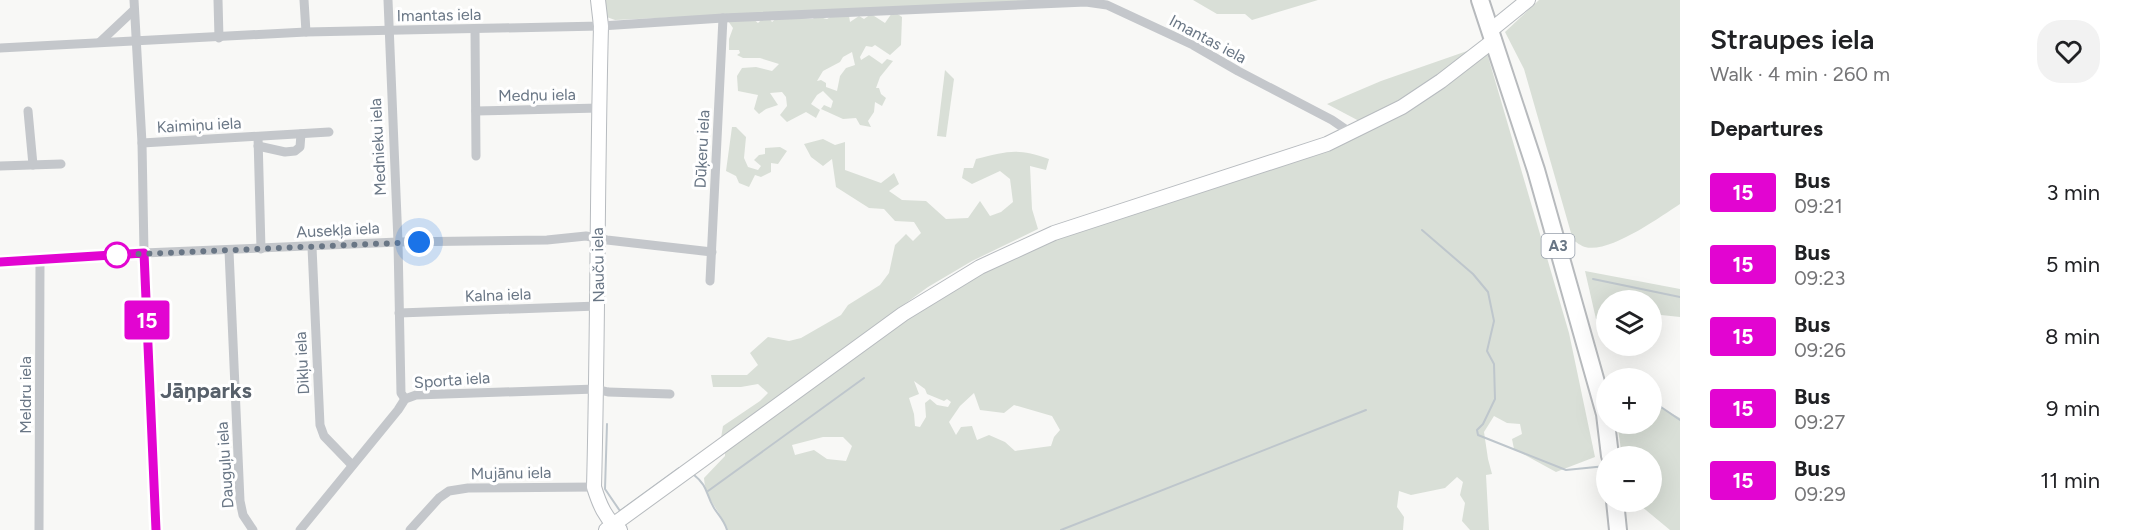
<!DOCTYPE html>
<meta charset="utf-8">
<style>
:root{--surface:#fff;--page:#f2f2f2;--text:#202124;--muted:#757577}
body{margin:0;font-family:Figtree,sans-serif;background:var(--page);color:var(--text);height:100vh;display:flex;flex-direction:column;font-size:22px;white-space:nowrap}
*{box-sizing:border-box;margin:0}
p{font-size:20px;color:var(--muted)}
.icon{flex:none;width:33px;height:33px;fill:none;stroke:currentColor;stroke-width:2;stroke-linecap:round;stroke-linejoin:round}
.map{position:relative;flex:1;overflow:hidden}
.drawer{display:flex;flex-direction:column;background:var(--surface);width:450px}
.drawer>*{flex:none}
.badge{padding:0 12px;border-radius:4px;font-size:21px;line-height:39px}
.buttons{position:absolute;left:1596px;top:290px;display:grid;gap:12px}
.buttons a{display:grid;place-items:center;width:66px;height:66px;border-radius:50%;background:var(--surface);box-shadow:0 6px 24px #0002;font-size:30px}
.you{position:absolute;width:30px;height:30px;margin:-15px;border:4px solid #fff;border-radius:50%;background:#1a73e8;box-shadow:0 0 0 9px #1a73e833}
.map>.badge{position:absolute;translate:-50% -50%;box-shadow:0 0 0 3px #fff}
h2{padding:0 30px;font-size:22px;line-height:54px}
.round{display:grid;place-items:center;flex:none;width:63px;height:63px;border-radius:24px;background:var(--page)}
.headline{display:flex;align-items:center;justify-content:space-between;height:102px;padding:0 30px}
h1{font-size:28px;font-weight:600;line-height:45px}
ul{padding:0;list-style:none}
li{display:flex;align-items:center;gap:18px;height:72px;padding:0 30px}
li div{flex:1}
li b{display:block;font-size:22px}
li em{font-style:normal}
li .badge{min-width:66px;font-weight:700;text-align:center}
main{display:flex;flex:1;min-height:0}
.map>svg:first-child{display:block}
.green{fill:#d9dfd7;fill-rule:evenodd}
.lines{fill:none;stroke-linecap:round;stroke-linejoin:round}
.stream{stroke:#bec6cc;stroke-width:2}
.secondary-casing{stroke:#b7bbbf;stroke-width:16}
.highway-casing{stroke:#b7babd;stroke-width:20}
.street{stroke:#c4c7cb;stroke-width:9}
.secondary{stroke:#fff;stroke-width:14}
.highway{stroke:#fff;stroke-width:16}
.line-casing{stroke:#fff;stroke-width:14}
.line{stroke:#e205d1;stroke-width:9}
.walk{stroke:#697685;stroke-width:6;stroke-dasharray:0 10.8}
.stop-dot{fill:#fff;stroke:#e205d1;stroke-width:3}
.labels{text-anchor:middle;dominant-baseline:central;stroke-width:6;stroke-linejoin:round;paint-order:stroke}
.shield{fill:#fff;stroke:#969faa;stroke-width:1.5}
.shield-label{font-size:15px;font-weight:bold;fill:#697685}
.street-label{font-size:16px;fill:#697685;stroke:#fff}
.district-label{font-size:22px;font-weight:bold;fill:#57606a;stroke:#fff}
</style>
<main>
<div class="map">
<svg width="1680" height="530" viewBox="0 0 1680 530">
<rect width="100%" height="100%" fill="#f8f8f6"/>
<!-- green -->
<g class="green">
<path d="M601,0H1064L615,20L604,16Z"/>
<path d="M1193,0H1318L1252,20L1245,14H1217Z"/>
<path d="M1539,0H1680V204C1660,217 1609,254 1585,247C1581,246 1576,242 1573,240L1524,69L1505,32Z"/>
<path d="M892,13H896L902,17L901,45L890,55L875,45L872,47L866,46L860,57L861,60L869,55L882,64L887,59L893,61L880,77L876,88H879L881,94L886,98L882,106L875,102L874,112L868,121L871,127L860,125L856,118L843,119L821,109L824,105L831,108L833,101L823,91L817,95L811,104L820,110L816,118L806,112L787,122L780,115L787,106L786,97L782,92L770,93L778,105L766,109L759,114L754,109L758,95L738,91L737,76L742,68L756,67L772,71L779,64L760,58H743L737,55L740,53L739,50H729V39L733,28L728,21L752,18L758,23L763,18H769L772,22L778,17L813,19L815,16L827,19L832,16H849L850,22L859,16L864,19L871,14L885,23ZM852,52L855,65L846,68L840,76L837,91L826,87V83L821,80L817,81L823,71L840,62L843,57Z"/>
<path d="M1477,44H1481C1446,76 1404,102 1361,122L1327,104L1381,81L1470,50Z"/>
<path d="M1487,53L1569,333L1595,457L1556,472L1514,449L1512,439L1522,434L1520,424L1507,423L1494,416L1484,432L1488,459L1492,474L1486,475L1489,530H1470L1462,521L1465,503L1460,495L1463,482L1457,477L1445,488L1411,495L1399,491L1397,507L1404,517L1403,530H727C722,512 705,500 704,478L725,456V450L934,301L1041,241L1354,137ZM914,381L925,389L927,394L944,401L947,399L951,402L948,407L937,405L930,399L925,403L926,417L920,427L915,426L914,414L909,398L919,394ZM974,393L980,410L1004,413L1014,405L1052,416L1060,430L1054,437L1051,446L1015,451L1005,442L989,435L977,440L972,426L961,427L956,435L949,422L960,406ZM823,437H843L852,446L846,461L827,459L814,450L795,455L792,445Z"/>
<path d="M945,70L954,79L946,137L937,136Z"/>
<path d="M732,127H736L746,137L744,158L748,167L758,170L761,166L754,160L759,155L765,154V148L780,147L787,151L778,164L771,163V172L761,177L755,175L749,187L739,183L736,176L726,171Z"/>
<path d="M823,139L835,145L845,142V170L881,183L894,173L899,184L889,191L902,200L926,201L946,219L968,218L980,201L990,216L1001,212L1013,202L1010,179L1000,171L972,184L962,178L964,168H973L976,159C1009,151 1017,148 1049,159L1046,170L1030,166L1032,209L1038,229L972,261L928,287L721,438L723,426L760,401L768,393L758,384L741,387H713L711,375H747L758,365L750,353L768,337L789,341L801,338L841,315L848,305L880,285L889,273L895,245L906,234L913,241L921,233L914,222L895,221L884,209L869,208L836,187L832,159L823,166L811,157L804,144Z"/>
<path d="M1585,271L1680,289V317L1652,314V300H1606V316L1596,319Z"/>
<path d="M1652,403L1680,418V530H1670L1635,501H1652V456H1622L1617,423H1652Z"/>
</g>
<g class="lines">
<!-- stream -->
<g class="stream">
<path d="M1422,230L1473,274L1488,292L1494,321L1487,351L1494,364L1495,399L1483,424L1477,430L1478,435L1566,470L1606,466"/>
<path d="M1593,279L1680,297"/>
<path d="M1652,401L1680,420"/>
<path d="M607,424L605,489L620,511L679,468"/>
<path d="M692,475L693,474C709,487 705,493 714,508C719,516 724,520 727,530"/>
<path d="M708,491L864,378"/>
<path d="M1061,530L1366,410"/>
</g>
<defs>
<g id="secondary">
<path d="M598,0L601,26C597,180 598,333 594,487C599,503 605,519 620,530"/>
<path d="M1491,30L1528,0"/>
<path d="M606,530L903,314L980,267L1054,233L1327,144L1402,107L1441,81L1494,40"/>
</g>
<g id="highway">
<path d="M1480,0L1536,170L1605,414L1610,456"/>
<path d="M1615,501L1618,530"/>
</g>
</defs>
<!-- secondary casing -->
<use href="#secondary" class="secondary-casing"/>
<!-- highway casing -->
<use href="#highway" class="highway-casing"/>
<!-- street -->
<g class="street">
<path d="M134,0L142,143L144,253L156,530"/>
<path d="M218,0L219,38"/>
<path d="M304,0L306,32"/>
<path d="M388,0L398,242L401,393L405,399"/>
<path d="M475,30L476,156"/>
<path d="M100,42L134,10"/>
<path d="M0,48L306,32L601,26L723,18L1086,2L1107,5L1193,45L1238,71L1332,120L1351,133"/>
<path d="M28,111L33,165"/>
<path d="M476,111L599,108"/>
<path d="M258,137L261,249"/>
<path d="M142,143L329,132"/>
<path d="M258,146L285,152L295,151L300,147L301,134"/>
<path d="M0,166L61,164"/>
<path d="M312,247L320,425L324,436L352,465"/>
<path d="M229,251L240,501L243,515L253,530"/>
<path d="M0,262L144,253L398,242L547,240L586,236L607,240L712,252"/>
<path d="M710,281L723,18"/>
<path d="M399,313L598,306"/>
<path d="M39,530L40,260"/>
<path d="M300,530L398,410L405,399L416,395L596,389L608,392L670,394"/>
<path d="M410,530L439,498L449,491L468,488L594,487"/>
</g>
<!-- secondary -->
<use href="#secondary" class="secondary"/>
<!-- highway -->
<use href="#highway" class="highway"/>
</g>
<g class="lines">
<defs>
<path id="line" d="M0,262L144,253L156,530"/>
</defs>
<!-- line casing -->
<use href="#line" class="line-casing"/>
<!-- line -->
<use href="#line" class="line"/>
<!-- walk -->
<path class="walk" d="M117,255L419,242"/>
</g>
<!-- markers -->
<circle class="stop-dot" cx="117" cy="255" r="12"/>
<g class="labels">
<!-- shield labels -->
<rect class="shield" x="1541.5" y="234" width="33" height="24" rx="4.5"/>
<g class="shield-label">
<text x="1558" y="246">A3</text>
</g>
<!-- street labels -->
<g class="street-label">
<text transform="translate(439 15) rotate(-1)">Imantas iela</text>
<text transform="translate(1208 39) rotate(28)">Imantas iela</text>
<text transform="translate(537 95) rotate(-1)">Medņu iela</text>
<text transform="translate(199 125) rotate(-3)">Kaimiņu iela</text>
<text transform="translate(378 147) rotate(-93)">Mednieku iela</text>
<text transform="translate(702 149) rotate(-87)">Dūķeru iela</text>
<text transform="translate(338 230) rotate(-3)">Ausekļa iela</text>
<text transform="translate(598 265) rotate(-91)">Nauču iela</text>
<text transform="translate(498 295) rotate(-2)">Kalna iela</text>
<text transform="translate(302 363) rotate(-93)">Dikļu iela</text>
<text transform="translate(452 380) rotate(-4)">Sporta iela</text>
<text transform="translate(25 395) rotate(-90)">Meldru iela</text>
<text transform="translate(225 465) rotate(-94)">Dauguļu iela</text>
<text transform="translate(511 473) rotate(-1)">Mujānu iela</text>
</g>
<!-- district labels -->
<g class="district-label">
<text x="206" y="390">Jāņparks</text>
</g>
</g>
</svg>
<div class="buttons">
<a><svg class="icon" aria-label="layers" viewBox="0 0 24 24"><path d="M12 4l9 5-9 5-9-5zM3 14l9 5 9-5"/></svg></a>
<a>+</a>
<a>−</a>
</div>
<div class="you" style="left:419px;top:242px"></div>
<b class="badge" style="left:147px;top:320px;background:#e205d1;color:#fff">15</b>
</div>
<section class="drawer">
<div class="headline"><div><h1>Straupes iela</h1><p>Walk · 4 min · 260 m</p></div><a class="round"><svg class="icon" aria-label="heart" viewBox="0 0 24 24"><path d="M12 20l-8-8c-3-5 5-10 8-4 3-6 11-1 8 4z"/></svg></a></div>
<h2>Departures</h2>
<ul>
<li><span class="badge" style="background:#e205d1;color:#fff">15</span><div><b>Bus</b><p>09:21</p></div><em>3 min</em></li>
<li><span class="badge" style="background:#e205d1;color:#fff">15</span><div><b>Bus</b><p>09:23</p></div><em>5 min</em></li>
<li><span class="badge" style="background:#e205d1;color:#fff">15</span><div><b>Bus</b><p>09:26</p></div><em>8 min</em></li>
<li><span class="badge" style="background:#e205d1;color:#fff">15</span><div><b>Bus</b><p>09:27</p></div><em>9 min</em></li>
<li><span class="badge" style="background:#e205d1;color:#fff">15</span><div><b>Bus</b><p>09:29</p></div><em>11 min</em></li>
</ul>
</section>
</main>
